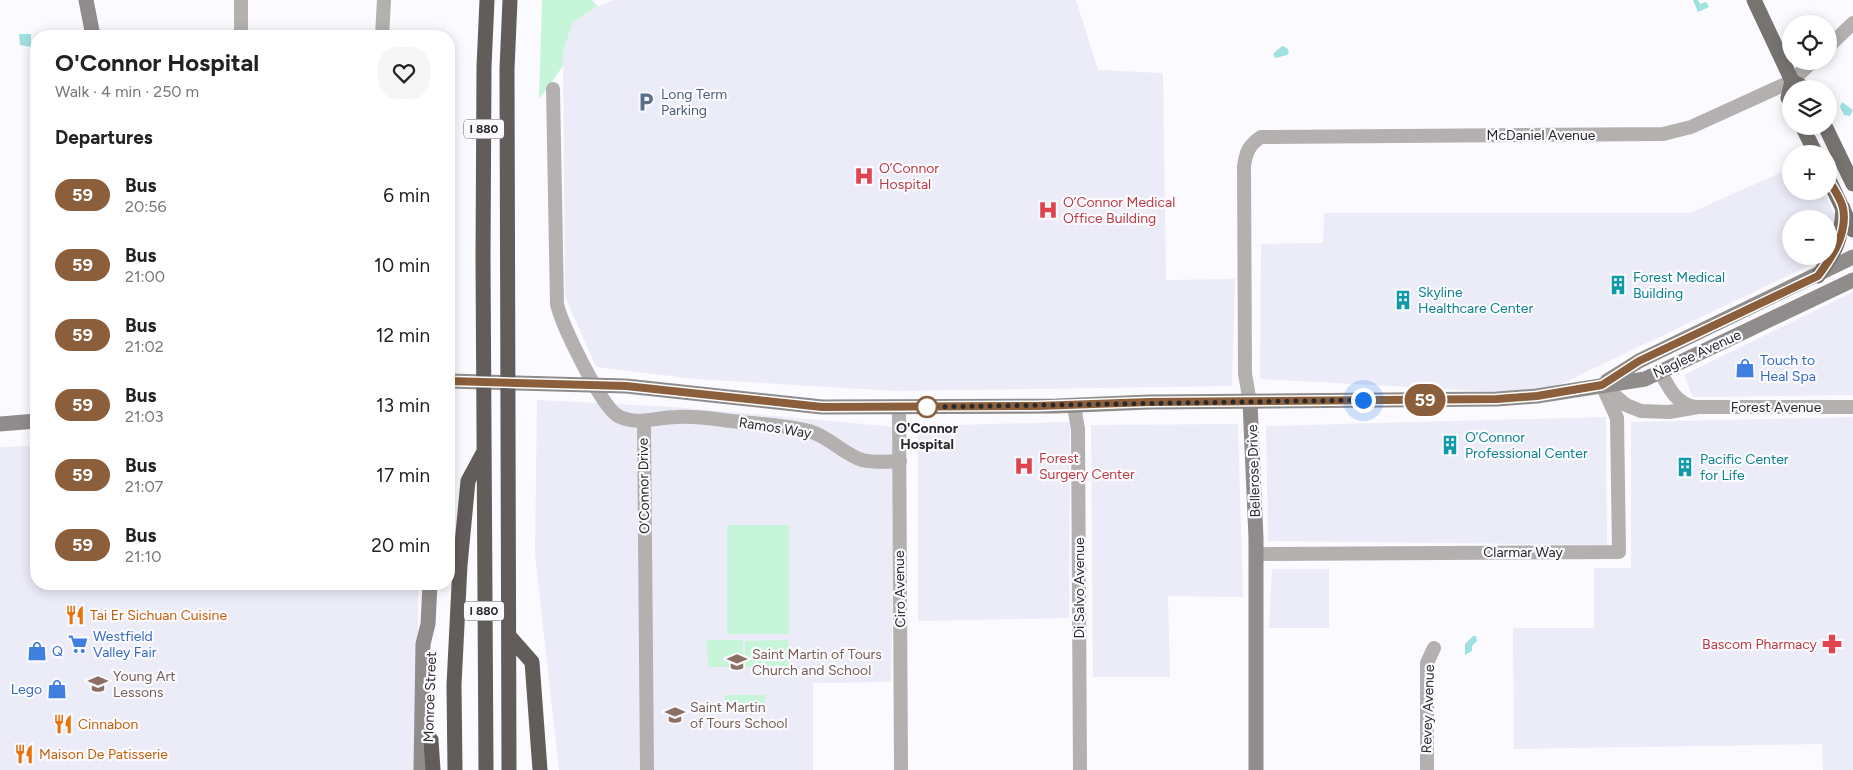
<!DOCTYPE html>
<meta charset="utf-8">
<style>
:root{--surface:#fff;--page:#f6f6f6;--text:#222;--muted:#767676}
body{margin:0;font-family:Figtree,sans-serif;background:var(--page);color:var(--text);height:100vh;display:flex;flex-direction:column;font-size:19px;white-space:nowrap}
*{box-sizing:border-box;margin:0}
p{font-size:16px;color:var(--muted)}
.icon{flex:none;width:28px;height:28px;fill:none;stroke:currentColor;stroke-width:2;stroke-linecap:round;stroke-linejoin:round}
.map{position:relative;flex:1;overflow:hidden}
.drawer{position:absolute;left:30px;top:30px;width:425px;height:560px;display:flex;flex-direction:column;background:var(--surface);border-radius:20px;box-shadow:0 2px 12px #0003}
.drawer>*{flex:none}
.badge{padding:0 10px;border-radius:16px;font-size:18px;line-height:32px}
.buttons{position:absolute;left:1782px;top:15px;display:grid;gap:10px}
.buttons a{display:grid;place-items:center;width:55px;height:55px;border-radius:50%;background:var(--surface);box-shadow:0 2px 12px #0003;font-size:25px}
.you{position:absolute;width:25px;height:25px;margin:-12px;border:4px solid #fff;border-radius:50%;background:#1a73e8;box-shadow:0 0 0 8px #1a73e833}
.map>.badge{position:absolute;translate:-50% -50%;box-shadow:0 0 0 2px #fff}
h2{padding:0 25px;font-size:19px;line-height:45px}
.round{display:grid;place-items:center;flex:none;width:52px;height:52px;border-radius:20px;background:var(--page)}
.overview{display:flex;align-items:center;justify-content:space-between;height:85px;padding:0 25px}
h1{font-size:24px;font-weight:700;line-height:38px}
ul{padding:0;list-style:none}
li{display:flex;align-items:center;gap:15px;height:70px;padding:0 25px}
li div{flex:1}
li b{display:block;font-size:19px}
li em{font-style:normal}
li .badge{min-width:55px;font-weight:700;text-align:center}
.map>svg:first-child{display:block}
.built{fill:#ececf9}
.green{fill:#c6f5da}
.water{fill:#9fe0e0}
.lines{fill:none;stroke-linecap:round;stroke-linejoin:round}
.street{stroke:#b3b0af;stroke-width:14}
.secondary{stroke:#908c8b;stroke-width:15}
.primary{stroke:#777371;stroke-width:15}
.highway{stroke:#625d5b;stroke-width:15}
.line-casing{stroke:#fff;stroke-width:11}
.line{stroke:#8b5e3c;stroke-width:8}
.walk{stroke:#2a2a2b;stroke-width:5;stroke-dasharray:0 9}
.stop-dot{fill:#fff;stroke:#8b5e3c;stroke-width:2.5}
.labels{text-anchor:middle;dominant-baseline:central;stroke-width:4.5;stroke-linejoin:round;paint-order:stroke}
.shield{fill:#fafaff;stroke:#68686b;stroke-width:1}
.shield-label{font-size:12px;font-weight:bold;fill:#2a2a2b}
.service-label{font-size:14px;fill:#4e5e75;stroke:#fafaff;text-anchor:start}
.street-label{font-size:14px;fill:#2a2a2b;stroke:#fafaff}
.health-label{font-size:14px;fill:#be3a42;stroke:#fafaff;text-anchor:start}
.culture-label{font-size:14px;fill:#0d838f;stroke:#fafaff;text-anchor:start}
.shop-label{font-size:14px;fill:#366cbe;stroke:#fafaff;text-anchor:start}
.stop-label{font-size:14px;font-weight:bold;fill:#2a2a2b;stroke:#fafaff}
.food-label{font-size:14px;fill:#c56008;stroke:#fafaff;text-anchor:start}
.education-label{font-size:14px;fill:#785e54;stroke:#fafaff;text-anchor:start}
</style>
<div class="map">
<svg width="1853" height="770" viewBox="0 0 1853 770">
<rect width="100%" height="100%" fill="#fafaff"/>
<!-- built -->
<g class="built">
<path d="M614,0H1076L1098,70L1163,73L1166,280L1235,279L1232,386L895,391L696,379L596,367L565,297L563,52L573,22L598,6Z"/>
<path d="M1791,168V191H1823L1837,219L1829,246V219H1791V256H1826L1825,258L1540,394L1260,379L1261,244L1323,243L1324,213H1690Z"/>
<path d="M1853,292V395L1693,397L1684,375Z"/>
<path d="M537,400L674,407L897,427L891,682L813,683V770H559L535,554Z"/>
<path d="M1606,417L1607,545L1268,541L1266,426Z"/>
<path d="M1853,417V770H1823L1822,744L1514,749L1513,628H1594V568H1631V422Z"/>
<path d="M1070,422L1069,618L918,621V426Z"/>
<path d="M1238,424L1243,597L1168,596L1170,677H1093L1091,425Z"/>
<path d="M36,446V584H418V770H0V447Z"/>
<path d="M1272,569H1329V628H1269Z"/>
</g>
<!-- green -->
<g class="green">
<path d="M542,0H592L598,6L573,22L563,52V66L539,99Z"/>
<rect x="727" y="525" width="62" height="109"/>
<path d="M707,640H743V667H708Z"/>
<path d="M788,640V667H745V641Z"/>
<rect x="725" y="695" width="40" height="16"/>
</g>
<!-- water -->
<g class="water">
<path d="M1693,0H1698L1700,4L1706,2L1709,7L1698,12Z"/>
<path d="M19,34H31V47L20,45Z"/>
<path d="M1282,46L1287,48L1289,52L1287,55L1275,58L1273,54Z"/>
<path d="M1842,102L1853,110L1850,116L1844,115L1840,107Z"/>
<path d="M1473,636H1476L1477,641L1472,646V651L1465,655V644Z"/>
</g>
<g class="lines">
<!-- street -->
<g class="street">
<path d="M241,0V36"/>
<path d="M382,36L384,0"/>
<path d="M1829,46L1853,23"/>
<path d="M553,89L557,304C561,324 601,406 618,416C638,426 657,417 677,417C692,416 708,418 723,420C751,424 782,424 809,431C830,437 843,454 862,460C875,463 888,462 900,461"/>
<path d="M1660,371C1669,388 1676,404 1695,407"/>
<path d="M1608,390L1626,405L1641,411L1669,412L1698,407H1853"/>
<path d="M1250,402L1245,374L1244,166C1246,152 1249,145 1261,137L1663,134L1691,127L1792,81L1813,61"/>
<path d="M1074,406L1078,429L1080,770"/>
<path d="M899,407L901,770"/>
<path d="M644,422L647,770"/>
<path d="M1256,554L1619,552L1617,418L1602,385"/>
<path d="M1427,770V663L1434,648"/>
</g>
<!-- secondary -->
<g class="secondary">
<path d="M86,0L93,36"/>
<path d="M449,381L626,386L822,407L1056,406L1149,402L1497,399L1537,396L1645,379L1853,280"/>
<path d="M1607,381L1639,361L1853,257"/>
<path d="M1250,402L1256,538V770"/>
<path d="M0,424L36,421"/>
<path d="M421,770L423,644L428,624L430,584"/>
</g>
<!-- primary -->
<g class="primary">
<path d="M1754,0L1792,81L1788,98L1791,104"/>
<path d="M1792,81L1807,89"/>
<path d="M1802,126L1816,154"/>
<path d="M1825,126L1853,184"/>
<path d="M1829,180L1853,230"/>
<path d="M1818,276C1837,249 1841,241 1843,208"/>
</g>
<!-- highway -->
<g class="highway">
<path d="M509,636L532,662L540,770"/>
<path d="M431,740L433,770"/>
<path d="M455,770L454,685L460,565L468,481L482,455"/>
<path d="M486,770L483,259L484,67L487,0"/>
<path d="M509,770L507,69L510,0"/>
</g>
</g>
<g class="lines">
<defs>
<path id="line" d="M449,381L626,386L822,407L1037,406L1149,402L1497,399L1537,396L1602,385L1639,361L1818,276C1832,257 1848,233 1843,208C1841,199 1833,188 1829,180"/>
</defs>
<!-- line casing -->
<use href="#line" class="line-casing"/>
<!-- line -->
<use href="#line" class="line"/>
<!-- walk -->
<path class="walk" d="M927,407L1363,400"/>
</g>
<!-- icons -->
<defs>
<symbol id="parking-bare" viewBox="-9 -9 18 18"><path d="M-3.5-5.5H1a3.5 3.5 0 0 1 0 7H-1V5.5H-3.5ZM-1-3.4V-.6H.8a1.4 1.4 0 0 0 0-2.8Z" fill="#5c6f8a" stroke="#fafaff" stroke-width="2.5" paint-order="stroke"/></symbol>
<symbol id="hospital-bare" viewBox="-9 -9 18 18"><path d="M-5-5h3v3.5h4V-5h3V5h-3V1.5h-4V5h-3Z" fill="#e0444e" stroke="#fafaff" stroke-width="2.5" paint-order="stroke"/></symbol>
<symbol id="building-bare" viewBox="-9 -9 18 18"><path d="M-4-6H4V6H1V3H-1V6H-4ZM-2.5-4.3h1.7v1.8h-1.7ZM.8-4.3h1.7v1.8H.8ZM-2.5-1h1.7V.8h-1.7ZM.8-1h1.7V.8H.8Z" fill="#0f9aa8" stroke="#fafaff" stroke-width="2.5" paint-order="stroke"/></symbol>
<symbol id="shop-bare" viewBox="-9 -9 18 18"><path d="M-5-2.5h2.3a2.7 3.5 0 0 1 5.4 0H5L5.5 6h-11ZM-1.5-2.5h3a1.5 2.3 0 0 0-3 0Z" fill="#3f7fe0" stroke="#fafaff" stroke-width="2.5" paint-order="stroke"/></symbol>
<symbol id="restaurant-bare" viewBox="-9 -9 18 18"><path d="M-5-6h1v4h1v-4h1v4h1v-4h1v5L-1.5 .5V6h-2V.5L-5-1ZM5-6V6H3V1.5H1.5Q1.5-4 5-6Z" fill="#e8710a" stroke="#fafaff" stroke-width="2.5" paint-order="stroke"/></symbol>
<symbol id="supermarket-bare" viewBox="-9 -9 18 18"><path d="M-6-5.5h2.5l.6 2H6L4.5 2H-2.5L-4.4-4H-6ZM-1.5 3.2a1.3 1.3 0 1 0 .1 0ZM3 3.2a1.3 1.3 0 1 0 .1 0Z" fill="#3f7fe0" stroke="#fafaff" stroke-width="2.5" paint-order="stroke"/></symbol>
<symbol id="pharmacy-bare" viewBox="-9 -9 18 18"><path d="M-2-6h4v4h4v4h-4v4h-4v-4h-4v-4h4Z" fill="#e0444e" stroke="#fafaff" stroke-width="2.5" paint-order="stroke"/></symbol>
<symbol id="school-bare" viewBox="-9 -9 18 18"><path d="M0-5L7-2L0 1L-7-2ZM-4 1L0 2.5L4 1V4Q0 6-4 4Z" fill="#8d6e63" stroke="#fafaff" stroke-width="2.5" paint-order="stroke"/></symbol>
</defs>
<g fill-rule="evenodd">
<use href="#parking-bare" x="632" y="88" width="28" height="28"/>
<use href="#hospital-bare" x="850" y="162" width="28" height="28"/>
<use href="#hospital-bare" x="1034" y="196" width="28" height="28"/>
<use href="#building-bare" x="1604" y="271" width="28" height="28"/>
<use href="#building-bare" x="1389" y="286" width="28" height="28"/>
<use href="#shop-bare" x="1731" y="354" width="28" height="28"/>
<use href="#building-bare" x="1436" y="431" width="28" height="28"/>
<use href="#hospital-bare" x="1010" y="452" width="28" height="28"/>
<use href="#building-bare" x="1671" y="453" width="28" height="28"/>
<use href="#restaurant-bare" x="61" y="601" width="28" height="28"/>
<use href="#supermarket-bare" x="64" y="630" width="28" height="28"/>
<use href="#pharmacy-bare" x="1818" y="630" width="28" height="28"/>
<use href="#shop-bare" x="23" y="637" width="28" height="28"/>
<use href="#school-bare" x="723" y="648" width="28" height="28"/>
<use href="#school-bare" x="84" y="670" width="28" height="28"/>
<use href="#shop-bare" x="43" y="675" width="28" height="28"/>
<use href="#school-bare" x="661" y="701" width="28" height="28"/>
<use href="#restaurant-bare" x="49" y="710" width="28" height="28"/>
<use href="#restaurant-bare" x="10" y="740" width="28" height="28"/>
</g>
<!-- markers -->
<circle class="stop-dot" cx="927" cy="407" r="10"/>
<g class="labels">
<!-- shield labels -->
<g class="shield">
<rect x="464" y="119.5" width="40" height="19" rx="4"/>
<rect x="464" y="601.5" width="40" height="19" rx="4"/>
</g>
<g class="shield-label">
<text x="484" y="129">I 880</text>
<text x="484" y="611">I 880</text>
</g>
<!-- service labels -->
<g class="service-label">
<text x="661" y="94">Long Term<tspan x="661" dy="16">Parking</tspan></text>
</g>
<!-- street labels -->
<g class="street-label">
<text x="1541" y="135">McDaniel Avenue</text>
<text transform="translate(1697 354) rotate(-25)">Naglee Avenue</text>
<text x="1776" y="407">Forest Avenue</text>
<text transform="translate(775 428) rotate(9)">Ramos Way</text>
<text transform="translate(1254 471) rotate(-92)">Bellerose Drive</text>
<text transform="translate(644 486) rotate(-91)">O’Connor Drive</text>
<text x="1523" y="552">Clarmar Way</text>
<text transform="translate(1079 588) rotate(-90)">Di Salvo Avenue</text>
<text transform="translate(900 589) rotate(-91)">Ciro Avenue</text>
<text transform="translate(430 697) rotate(-88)">Monroe Street</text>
<text transform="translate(1428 709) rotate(-88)">Revey Avenue</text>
</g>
<!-- health labels -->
<g class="health-label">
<text x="879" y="168">O’Connor<tspan x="879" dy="16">Hospital</tspan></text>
<text x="1063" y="202">O’Connor Medical<tspan x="1063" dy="16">Office Building</tspan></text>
<text x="1039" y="458">Forest<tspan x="1039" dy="16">Surgery Center</tspan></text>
<text x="1817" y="644" text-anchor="end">Bascom Pharmacy</text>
</g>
<!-- culture labels -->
<g class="culture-label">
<text x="1633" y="277">Forest Medical<tspan x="1633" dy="16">Building</tspan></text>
<text x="1418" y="292">Skyline<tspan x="1418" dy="16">Healthcare Center</tspan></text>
<text x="1465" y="437">O’Connor<tspan x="1465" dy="16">Professional Center</tspan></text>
<text x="1700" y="459">Pacific Center<tspan x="1700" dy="16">for Life</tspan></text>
</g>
<!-- shop labels -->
<g class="shop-label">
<text x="1760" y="360">Touch to<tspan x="1760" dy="16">Heal Spa</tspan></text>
<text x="93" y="636">Westfield<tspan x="93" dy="16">Valley Fair</tspan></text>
<text x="52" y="651">Q</text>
<text x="42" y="689" text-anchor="end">Lego</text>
</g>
<!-- stop labels -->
<g class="stop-label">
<text x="927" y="428">O'Connor<tspan x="927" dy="16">Hospital</tspan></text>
</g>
<!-- food labels -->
<g class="food-label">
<text x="90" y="615">Tai Er Sichuan Cuisine</text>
<text x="78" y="724">Cinnabon</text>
<text x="39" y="754">Maison De Patisserie</text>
</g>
<!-- education labels -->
<g class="education-label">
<text x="752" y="654">Saint Martin of Tours<tspan x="752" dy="16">Church and School</tspan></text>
<text x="113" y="676">Young Art<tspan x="113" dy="16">Lessons</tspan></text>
<text x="690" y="707">Saint Martin<tspan x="690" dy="16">of Tours School</tspan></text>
</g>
</g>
</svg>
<div class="buttons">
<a><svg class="icon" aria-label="locate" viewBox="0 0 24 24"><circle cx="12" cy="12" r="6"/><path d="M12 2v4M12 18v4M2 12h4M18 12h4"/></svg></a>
<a><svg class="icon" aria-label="layers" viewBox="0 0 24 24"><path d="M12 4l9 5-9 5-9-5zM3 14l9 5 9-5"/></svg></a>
<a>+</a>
<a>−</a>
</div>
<div class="you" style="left:1363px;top:400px"></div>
<b class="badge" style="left:1425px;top:400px;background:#8b5e3c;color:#fff">59</b>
<section class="drawer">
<div class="overview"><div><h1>O'Connor Hospital</h1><p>Walk · 4 min · 250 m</p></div><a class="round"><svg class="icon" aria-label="heart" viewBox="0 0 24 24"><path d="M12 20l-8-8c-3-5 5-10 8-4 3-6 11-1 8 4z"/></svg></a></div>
<h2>Departures</h2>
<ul>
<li><span class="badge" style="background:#8b5e3c;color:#fff">59</span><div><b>Bus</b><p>20:56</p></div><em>6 min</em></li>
<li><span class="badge" style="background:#8b5e3c;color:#fff">59</span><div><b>Bus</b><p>21:00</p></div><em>10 min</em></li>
<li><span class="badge" style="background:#8b5e3c;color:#fff">59</span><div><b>Bus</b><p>21:02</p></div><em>12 min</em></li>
<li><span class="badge" style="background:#8b5e3c;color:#fff">59</span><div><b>Bus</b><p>21:03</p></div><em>13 min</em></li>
<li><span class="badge" style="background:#8b5e3c;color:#fff">59</span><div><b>Bus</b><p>21:07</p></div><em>17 min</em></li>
<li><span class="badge" style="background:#8b5e3c;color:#fff">59</span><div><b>Bus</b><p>21:10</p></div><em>20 min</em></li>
</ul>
</section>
</div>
